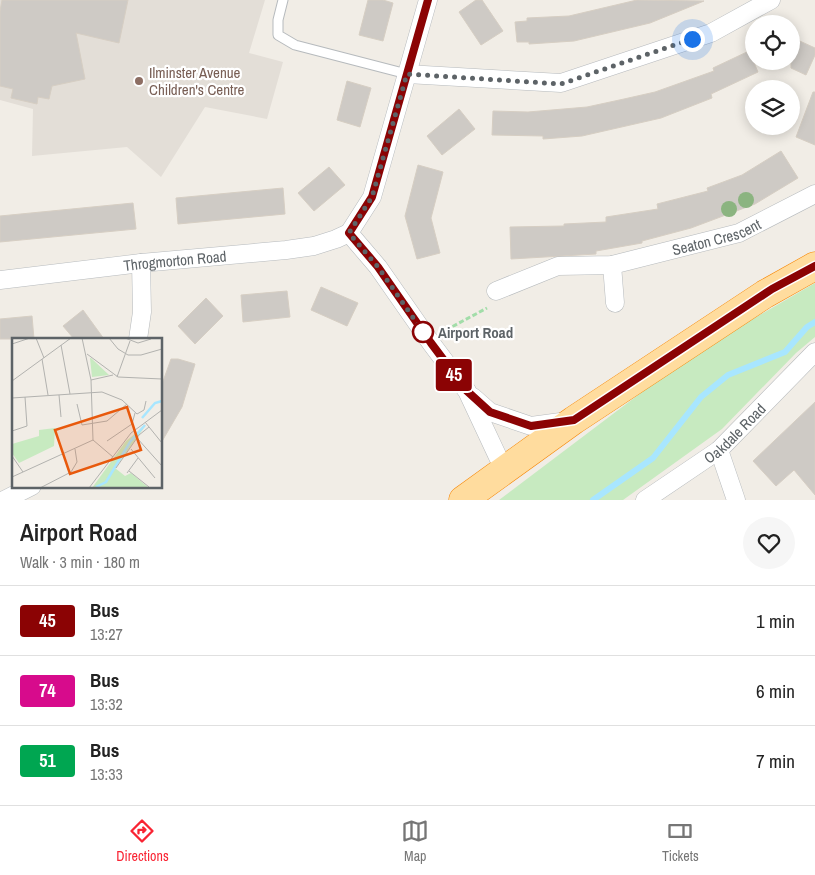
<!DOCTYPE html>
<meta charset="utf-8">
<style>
:root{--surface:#fff;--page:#f6f6f6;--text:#222;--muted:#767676;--line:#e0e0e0;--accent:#f92433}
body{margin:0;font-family:"Archivo Narrow",sans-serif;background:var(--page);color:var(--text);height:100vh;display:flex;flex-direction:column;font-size:19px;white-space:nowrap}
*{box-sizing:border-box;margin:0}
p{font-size:16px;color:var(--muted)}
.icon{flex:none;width:28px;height:28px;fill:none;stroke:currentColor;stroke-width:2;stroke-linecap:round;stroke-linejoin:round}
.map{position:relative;height:500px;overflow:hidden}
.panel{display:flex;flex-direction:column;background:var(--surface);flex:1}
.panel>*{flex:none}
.badge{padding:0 10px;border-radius:4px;font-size:18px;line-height:32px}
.controls{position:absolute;left:745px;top:15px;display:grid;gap:10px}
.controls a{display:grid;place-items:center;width:55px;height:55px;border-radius:50%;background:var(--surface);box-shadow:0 2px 12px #0003;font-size:25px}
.you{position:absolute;width:25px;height:25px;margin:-12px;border:4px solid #fff;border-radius:50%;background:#1a73e8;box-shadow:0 0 0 8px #1a73e833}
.map>.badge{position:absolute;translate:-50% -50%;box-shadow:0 0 0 2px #fff}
.round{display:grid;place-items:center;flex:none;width:52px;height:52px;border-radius:26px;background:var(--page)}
.head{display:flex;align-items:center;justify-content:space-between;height:85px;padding:0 20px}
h1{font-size:24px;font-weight:600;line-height:38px}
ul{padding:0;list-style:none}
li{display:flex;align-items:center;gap:15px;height:70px;padding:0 20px;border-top:1px solid var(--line)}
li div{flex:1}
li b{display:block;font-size:19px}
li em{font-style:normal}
li .badge{min-width:55px;font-weight:700;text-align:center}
.dock{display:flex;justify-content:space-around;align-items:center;height:70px;border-top:1px solid var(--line);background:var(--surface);font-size:14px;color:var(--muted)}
.dock a{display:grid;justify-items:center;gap:2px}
.dock .current{color:var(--accent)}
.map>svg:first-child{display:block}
.education{fill:#e3ded7}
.green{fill:#c7eac0}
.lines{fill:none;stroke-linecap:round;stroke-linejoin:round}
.stream{stroke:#a8e6ff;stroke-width:6}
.building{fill:#cecac5;stroke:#d6cec3}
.service-casing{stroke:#b6babd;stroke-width:11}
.minor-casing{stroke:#b6babd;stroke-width:19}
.trunk-casing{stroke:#f78500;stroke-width:29}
.path{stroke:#a2dda9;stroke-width:3;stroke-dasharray:5 2.5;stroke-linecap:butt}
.service{stroke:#fff;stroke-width:9}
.minor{stroke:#fff;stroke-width:18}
.trunk{stroke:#ffdc9e;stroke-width:28}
.tree{fill:#8bb480}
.line-casing{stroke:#fff;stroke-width:11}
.line{stroke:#8b0304;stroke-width:8}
.walk{stroke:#5d6367;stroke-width:5;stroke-dasharray:0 9}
.education-dot{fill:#8d6e63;stroke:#fff;stroke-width:2}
.stop-dot{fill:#fff;stroke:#8b0304;stroke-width:2.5}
.labels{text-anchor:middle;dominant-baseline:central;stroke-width:4.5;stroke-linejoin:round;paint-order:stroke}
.education-label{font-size:15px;fill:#785e54;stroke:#fff;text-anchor:start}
.street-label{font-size:15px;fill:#5d6367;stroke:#fff}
.stop-label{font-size:15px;font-weight:bold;fill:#5d6367;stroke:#fff;text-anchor:start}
.inset-river{fill:none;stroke:#a8e6ff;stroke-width:2.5}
.inset-road{fill:none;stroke:#b2b2af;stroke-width:1}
.view{fill:#e8590c;fill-opacity:0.15;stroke:#e8590c;stroke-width:2.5}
.inset-edge{fill:none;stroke:#5d6367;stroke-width:2.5}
</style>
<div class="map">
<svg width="815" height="500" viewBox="0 0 815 500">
<rect width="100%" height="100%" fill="#f1ede6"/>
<!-- education -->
<path class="education" d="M0,0H265L249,53L283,62L267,119L205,107L161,177L127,147L32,156L33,109L0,100Z"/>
<!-- green -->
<path class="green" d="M815,283V337L796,353L722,429L623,500H499L691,355Z"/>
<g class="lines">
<!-- stream -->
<path class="stream" d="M593,500L653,458L701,397L728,375L785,352L807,327L815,322"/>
</g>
<!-- building -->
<g class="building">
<path d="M2,0H128L119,43L76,33L85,79L52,86L49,99L38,97L37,104L11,98L13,89L0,86V11Z"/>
<path d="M368,0H383L393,3L383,41L359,35Z"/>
<path d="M476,0H482L503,31L481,45L459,12Z"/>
<path d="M637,0L704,1L650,23L574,41L529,44V42H517L515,22L527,21V18L569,16Z"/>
<path d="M791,37L815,48V55L806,75L791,68Z"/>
<path d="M749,51L758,72L711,94L712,98L661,118L582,136L543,139V136L492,135L493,111L528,112L587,107L624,99L655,92L714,71L713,68Z"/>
<path d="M347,81L371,88L360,127L337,120Z"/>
<path d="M813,92H815V145L796,137Z"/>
<path d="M459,109L475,129L442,155L427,136Z"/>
<path d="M781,151L798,178L755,204L691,228L642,241V243L596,251V254L511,259L510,227L564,226V224L606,222V217L658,209L657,204L708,191L707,188L742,175Z"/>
<path d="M418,165L443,172L431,218L440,253L417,259L405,216Z"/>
<path d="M329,167L345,185L314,211L298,193Z"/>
<path d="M283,188L285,214L178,224L176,198Z"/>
<path d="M133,203L136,229L0,242V216Z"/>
<path d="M321,287L358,303L347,326L311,310Z"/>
<path d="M287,291L290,317L243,322L241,295Z"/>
<path d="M206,298L223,316L195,344L178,326Z"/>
<path d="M83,310L104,339H74L63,326Z"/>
<path d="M32,316L34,339H0V319Z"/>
<path d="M171,359H178L195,364L182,407L161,443V387Z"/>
<path d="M815,402V495L794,470L776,486L753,461Z"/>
</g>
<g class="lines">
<defs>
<path id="service" d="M283,0L278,20V35L295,45L407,74"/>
<g id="minor">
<path d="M407,74L561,83L711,33L771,0"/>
<path d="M349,233L378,267L431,343L467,391L504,470"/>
<path d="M612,265L615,303"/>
<path id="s1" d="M0,280L141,263L286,250L314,246L336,239L349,233L372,197L428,0"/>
<path id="s2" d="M496,291L558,266L612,265L739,233L815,194"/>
<path d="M138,339L142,312L141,263"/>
<path d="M473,397L490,412L531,426L568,421"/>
<path d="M719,450L736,500"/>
<path d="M4,500L32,486"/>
<path id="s3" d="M645,500L719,450L815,352"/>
</g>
<path id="trunk" d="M463,500L574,420L765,294L815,266"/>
</defs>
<!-- service casing -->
<use href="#service" class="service-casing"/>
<!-- minor casing -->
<use href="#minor" class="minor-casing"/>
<!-- trunk casing -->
<use href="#trunk" class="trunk-casing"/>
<!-- path -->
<path class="path" d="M446,330L487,308"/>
<!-- service -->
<use href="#service" class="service"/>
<!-- minor -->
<use href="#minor" class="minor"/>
<!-- trunk -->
<use href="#trunk" class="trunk"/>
</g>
<!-- trees -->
<g class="tree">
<circle cx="746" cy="200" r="8"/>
<circle cx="729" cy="209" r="8"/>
</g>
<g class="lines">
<defs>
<path id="line" d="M428,0L372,197L349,233L378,267L431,343L467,391L490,412L531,426L574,420L772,289L815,266"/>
</defs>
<!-- line casing -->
<use href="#line" class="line-casing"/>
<!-- line -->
<use href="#line" class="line"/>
<!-- walk -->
<path class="walk" d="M423,332L378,267L349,233L372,197L407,74L561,84L692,39"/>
</g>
<!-- markers -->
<circle class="education-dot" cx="139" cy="81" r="5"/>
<circle class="stop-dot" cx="423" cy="332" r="10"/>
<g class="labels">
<!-- education labels -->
<g class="education-label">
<text x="149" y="72">Ilminster Avenue<tspan x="149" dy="17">Children's Centre</tspan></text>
</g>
<!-- street labels -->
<g class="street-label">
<text stroke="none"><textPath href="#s2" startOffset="229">Seaton Crescent</textPath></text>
<text stroke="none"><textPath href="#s1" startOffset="176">Throgmorton Road</textPath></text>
<text stroke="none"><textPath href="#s3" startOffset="112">Oakdale Road</textPath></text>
</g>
<!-- stop labels -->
<g class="stop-label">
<text x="438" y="332">Airport Road</text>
</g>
</g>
<!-- overview -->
<g transform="translate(12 338)">
<rect width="150" height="150" fill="#f1ede6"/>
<path d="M78,20H79L97,37L80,39ZM134,87L103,130L113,138L119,135L137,150H80L114,103ZM43,90L42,108L7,125L0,115V106L27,98V92Z" fill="#c7eac0"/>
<path class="inset-river" d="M130,80L143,65L150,63M84,149L94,144L118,104L133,87"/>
<path class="inset-road" d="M24,0L32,20M70,0L79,42L81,102M97,0L106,11L116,17H129L150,11M113,0L126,5L139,1M0,6L18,0M49,7L58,56M75,16L106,39L150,41M30,21L36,57M105,39L118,3M79,42L101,37M0,43L59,0M47,57L49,79M0,60L90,54L110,62L125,76L132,72L134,63M65,66L70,87L95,83L115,66M133,84L150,105M0,93L15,88L13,59M125,100L150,128M81,102L101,119M95,103L120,86L123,75M119,111L143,140M0,118L11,134M104,130L127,97L137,89M117,133L137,149M115,135L126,120M0,139L81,102M28,150L59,134L65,124L63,111M77,150L119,95L150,72"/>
<path class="view" d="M115,69L129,112L58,136L43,92Z"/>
<rect width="150" height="150" class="inset-edge"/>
</g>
</svg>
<div class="controls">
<a><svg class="icon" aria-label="locate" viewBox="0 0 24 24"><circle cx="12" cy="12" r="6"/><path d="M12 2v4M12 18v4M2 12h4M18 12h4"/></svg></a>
<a><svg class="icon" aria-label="layers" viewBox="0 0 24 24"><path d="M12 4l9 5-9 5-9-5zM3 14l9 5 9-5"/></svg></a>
</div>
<div class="you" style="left:692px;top:39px"></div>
<b class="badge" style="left:454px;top:375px;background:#8b0304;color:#fff">45</b>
</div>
<section class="panel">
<div class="head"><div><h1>Airport Road</h1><p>Walk · 3 min · 180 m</p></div><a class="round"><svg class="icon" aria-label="heart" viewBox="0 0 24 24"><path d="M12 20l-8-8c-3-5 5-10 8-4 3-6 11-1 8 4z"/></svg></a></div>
<ul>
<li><span class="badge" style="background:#8b0304;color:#fff">45</span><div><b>Bus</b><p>13:27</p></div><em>1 min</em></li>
<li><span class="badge" style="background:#d70b8c;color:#fff">74</span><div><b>Bus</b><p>13:32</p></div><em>6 min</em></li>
<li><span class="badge" style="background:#00a651;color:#fff">51</span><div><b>Bus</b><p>13:33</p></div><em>7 min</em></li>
</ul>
</section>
<nav class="dock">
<a class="current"><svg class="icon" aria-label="directions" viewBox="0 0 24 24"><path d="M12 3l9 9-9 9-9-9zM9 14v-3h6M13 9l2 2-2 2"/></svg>Directions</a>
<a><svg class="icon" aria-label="map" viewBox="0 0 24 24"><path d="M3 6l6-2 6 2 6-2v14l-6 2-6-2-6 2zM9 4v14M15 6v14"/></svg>Map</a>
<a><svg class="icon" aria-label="tickets" viewBox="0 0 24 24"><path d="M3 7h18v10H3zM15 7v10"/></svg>Tickets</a>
</nav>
